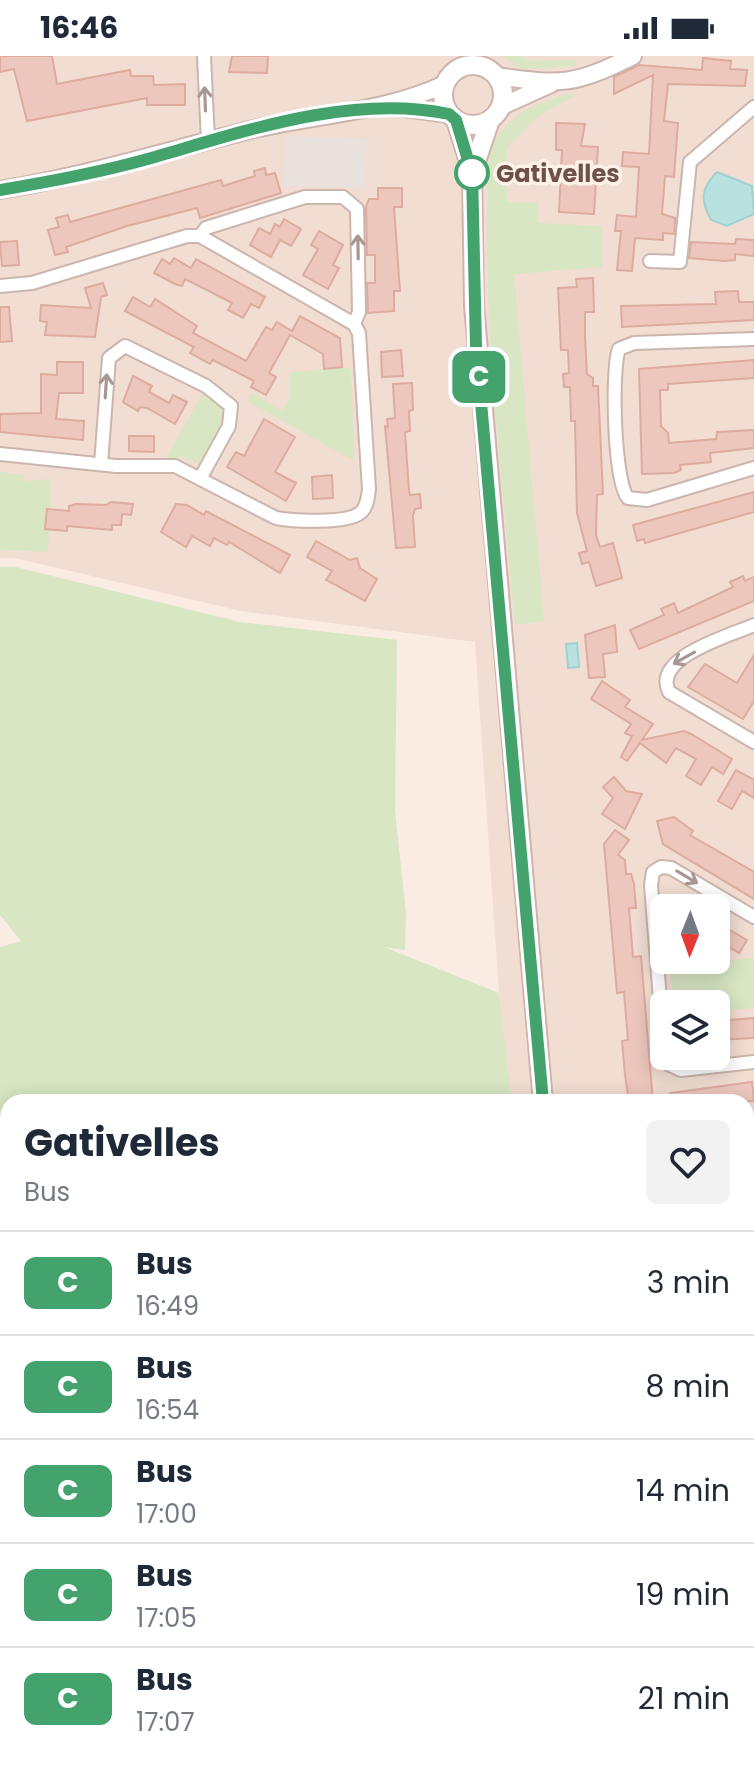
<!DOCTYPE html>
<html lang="fr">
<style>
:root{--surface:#fff;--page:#f2f2f3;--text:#1f2937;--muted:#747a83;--line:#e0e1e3}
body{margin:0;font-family:Poppins,sans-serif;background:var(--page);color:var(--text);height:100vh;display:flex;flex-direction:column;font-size:30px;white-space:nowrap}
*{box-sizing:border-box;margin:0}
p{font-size:26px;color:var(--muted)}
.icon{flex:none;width:44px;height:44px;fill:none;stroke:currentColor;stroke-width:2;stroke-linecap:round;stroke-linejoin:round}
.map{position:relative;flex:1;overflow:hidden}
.side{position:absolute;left:0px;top:1038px;width:754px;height:672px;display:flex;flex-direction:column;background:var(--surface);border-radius:24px 24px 0 0;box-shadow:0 4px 20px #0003}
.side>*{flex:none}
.badge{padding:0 16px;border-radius:12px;font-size:28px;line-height:52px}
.needle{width:52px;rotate:181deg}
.controls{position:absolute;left:650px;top:838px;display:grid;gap:16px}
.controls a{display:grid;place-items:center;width:80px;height:80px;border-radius:12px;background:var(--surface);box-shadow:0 4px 20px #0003;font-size:40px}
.map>.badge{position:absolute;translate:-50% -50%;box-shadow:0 0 0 4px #fff}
.round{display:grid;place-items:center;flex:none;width:84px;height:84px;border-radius:12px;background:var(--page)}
.head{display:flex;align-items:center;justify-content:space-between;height:136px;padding:0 24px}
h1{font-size:38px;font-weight:700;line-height:60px}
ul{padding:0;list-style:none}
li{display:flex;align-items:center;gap:24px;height:104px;padding:0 24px;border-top:2px solid var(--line)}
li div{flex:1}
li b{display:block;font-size:30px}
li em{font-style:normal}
li .badge{min-width:88px;font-weight:700;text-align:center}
.status{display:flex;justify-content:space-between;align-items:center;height:56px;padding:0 40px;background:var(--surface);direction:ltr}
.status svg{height:22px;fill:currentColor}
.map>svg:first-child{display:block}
.residential{fill:#f1ddd2;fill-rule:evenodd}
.industrial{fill:#e9e1dd}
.green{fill:#d8e6c3}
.water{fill:#b9e1e0;stroke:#a0d2d1;stroke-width:2}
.building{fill:#edc7bd;stroke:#deab9f;stroke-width:2}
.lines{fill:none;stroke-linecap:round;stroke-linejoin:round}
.minor-casing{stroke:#ccb5ad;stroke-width:16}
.tertiary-casing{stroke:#ccb5ad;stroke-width:20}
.secondary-casing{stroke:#cfb4ab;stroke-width:22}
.minor{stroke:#fff;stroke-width:12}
.tertiary{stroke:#fff;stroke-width:16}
.secondary{stroke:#fff;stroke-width:18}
.oneway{stroke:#a99793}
.line-casing{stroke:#fff;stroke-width:18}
.line{stroke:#44a36d;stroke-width:12}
.stop-dot{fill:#fff;stroke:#44a36d;stroke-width:4}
.labels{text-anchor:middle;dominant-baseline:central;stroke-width:7;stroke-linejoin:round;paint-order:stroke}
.stop-label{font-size:24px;font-weight:bold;fill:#6f514b;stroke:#fdf1e8;text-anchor:start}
</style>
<div class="status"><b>16:46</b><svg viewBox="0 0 49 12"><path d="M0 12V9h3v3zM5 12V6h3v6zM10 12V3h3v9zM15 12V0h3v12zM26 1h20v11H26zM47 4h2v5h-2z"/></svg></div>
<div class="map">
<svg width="754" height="1710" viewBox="0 0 754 1710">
<rect width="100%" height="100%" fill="#faece3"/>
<!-- residential -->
<path class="residential" d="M0,0H754V1710H623L620,1702H746V1046H512L499,937L475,586L241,555L15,502H0ZM664,852H716V904H664ZM664,948H716V1000H664Z"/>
<!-- industrial -->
<path class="industrial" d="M285,80L367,83L365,132L284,130Z"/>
<!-- green -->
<g class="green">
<path d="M502,0H523L529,5L575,4L576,10L522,13Z"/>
<path d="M571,37L574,40L534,63L507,91V146L537,147L538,167L602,170V211L514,218L544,565L515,569C502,413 479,251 490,94C506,59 536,46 571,37Z"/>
<path d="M342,311L351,313L354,405L247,345L251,337L282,355L290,340L289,317Z"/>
<path d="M202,339L225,353L227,366L203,410L186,402H166Z"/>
<path d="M0,416L24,419V425L51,423L48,496L0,494Z"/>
<path d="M0,511H16L240,566L397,584L395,755L406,857L405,894L384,891L499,937L512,1046H8V1702H581L583,1710H0V891L21,885L0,859Z"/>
<path d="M754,902V952L716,955V948H673L670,910Z"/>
<path d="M746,1547L754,1549V1597L746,1596Z"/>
</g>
<!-- water -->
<g class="water">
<path d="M717,116L752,130L754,158L727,170L711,164C700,144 701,132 717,116Z"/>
<path d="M577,587L579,611L568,612L566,588Z"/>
</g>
<!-- building -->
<g class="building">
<path d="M0,0H52L57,28L130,14L131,20H153L154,29L185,28V49H147V42L27,65L14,13L0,16Z"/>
<path d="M268,0L267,17L229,16L232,0Z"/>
<path d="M703,2L731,5L730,13L747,14L745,30L668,28L664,65L678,67L674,121L665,120L662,158L675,162L674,178L663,177V184L635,182L632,215L617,214L621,175H615L617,159L636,161L639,111L622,110L623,96L649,98L653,19L614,38V21L639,9L702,14Z"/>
<path d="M556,67L585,68L581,90L598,91L594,158L559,156L562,94H556Z"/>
<path d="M265,112L266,119L275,117L281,137L200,162L197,152L127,170L66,191L68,196L55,199L48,174L59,171L56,162L68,159L70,166L221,124L223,130L255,120L254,115Z"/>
<path d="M378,132H402V151H394L400,235H394V255L368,257L367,227H375V199H367L366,151L369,143H378Z"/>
<path d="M284,163L301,173L291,190L280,184L271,201L250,189L259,172L270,178L275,168L280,171Z"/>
<path d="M319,175L343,189L333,209L339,212L328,233L303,219L318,193L311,189Z"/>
<path d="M736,183L754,184V200L735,198V204L724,205L689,202L691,186L735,188Z"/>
<path d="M17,185L19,209L2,210L0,186Z"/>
<path d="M174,202L191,212L196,203L265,241L259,252L251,248L243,262L228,254L232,247L209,235L185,223L182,230L175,228L154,217L162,203L170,208Z"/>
<path d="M593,222L594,256H585V281L587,318L593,322V330H598L603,438L597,439L596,479L600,491L613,487L622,522L596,530L589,506L582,508L579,497L587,495L577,457L575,365H571L570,331H564L563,318L569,317L568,294H561L558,232L577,231L576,223Z"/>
<path d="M103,227L107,239L101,241L95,281L45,279L47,266L40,265L41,249L91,252L85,232Z"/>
<path d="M738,235L739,246H754V264L622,271L621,250L716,248L715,236Z"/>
<path d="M133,241L150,251L155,243L197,270L193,277L246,305L266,271L272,274L277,266L292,275L300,260L340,282L342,311L324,313L323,298L290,279L269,317L276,321L266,339L251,331L254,325L213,304L210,308L190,297L194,291L125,255Z"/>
<path d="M0,251H9L12,285L0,286Z"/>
<path d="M401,294L403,320L382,321L381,296Z"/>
<path d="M754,304V322L668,328V334H660L661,370L668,377L669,387L716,383L717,376L754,374V392L710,397L711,406L680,409L681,414L674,417L642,418L639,313Z"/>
<path d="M57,306H83V337H59L56,363L84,365L83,384L0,376V358L41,357V318L57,319Z"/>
<path d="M133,320L152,330L149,336L169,347L173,339L187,346L175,368L147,352L140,351L138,355L123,346Z"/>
<path d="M412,327L413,354L409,355L410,375L405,376L409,435L410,439L420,438L421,452L415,453L413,460L415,491L396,492L385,370L388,371L387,363L395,362L393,328Z"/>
<path d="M264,363L295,381L275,416L296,427L286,445L227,411L236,396L244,400Z"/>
<path d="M129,380H154V396L129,395Z"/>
<path d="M332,419L333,442L313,443L312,421Z"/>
<path d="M754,436V456L645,487L644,483L637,485L633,469Z"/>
<path d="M111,446L133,448L131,459L122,458L121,469H112V474L67,470V475L45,473L47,453L69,455V450L76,448L106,449Z"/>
<path d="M176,448L187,449L204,459L206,455L290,499L280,517L229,486L227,489L214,482L210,490L192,480L186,491L161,476Z"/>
<path d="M316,485L350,504L357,502L360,512L377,523L365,545L326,524L332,515L307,501Z"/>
<path d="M743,520L745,525L754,521V545L639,593L630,574L664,559L661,553L674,547L678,557L733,531L730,526Z"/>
<path d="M615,569L617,596L603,598L605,621L589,622L585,579Z"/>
<path d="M754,599V645L743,663L688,631L705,608L737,627Z"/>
<path d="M602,625L630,644L625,651L653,668L642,684L684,675L691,678L732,703L723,718L712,711L701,729L686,720L696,703L676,692L666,707L640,687L627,705L621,701L632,680L625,677L631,668L591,643Z"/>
<path d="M736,714L754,724V742L742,735L732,753L718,745Z"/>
<path d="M614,721L626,735L642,738L625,773L602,758L613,742L603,731Z"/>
<path d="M674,761L693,775L690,779L754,816V843L663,788L657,765Z"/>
<path d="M615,774L629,784L618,799L625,804L626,818H631L634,828L636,852H629L633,901L641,900L653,1046H629L625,1019L622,985L628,984L624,936L617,937L604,788Z"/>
<path d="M716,866L747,884L739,897L731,892L728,898L716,891Z"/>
<path d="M754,962V982L717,984L716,965Z"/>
<path d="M752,1026L754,1045L670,1046V1037Z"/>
</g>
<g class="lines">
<defs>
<g id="minor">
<path d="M204,0L208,85"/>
<path d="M200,180L206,172L305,141H343L357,153L359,256L354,268"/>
<path d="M650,205L680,206L690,106L754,51"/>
<path d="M0,230L32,227L187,180H200L354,268L359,277L369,433C368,441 367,452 360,457C346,468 293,465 276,462L175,410H116L0,398"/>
<path d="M754,283L634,287L619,293C611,314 614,427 628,442L647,444L754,412"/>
<path d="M101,408L109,302L125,290L206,330L231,350L229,370L201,421"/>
<path d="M754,569C729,580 652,601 669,636L754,686"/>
<path d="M664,995L651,829L653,816L661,811L671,812L754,861"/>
<path d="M665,1000L668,1008L681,1014L754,1006"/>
<path d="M746,1130H754"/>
<path d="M746,1251H754"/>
<path d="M0,1355L8,1356"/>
<path d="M746,1455L754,1457"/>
<path d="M746,1529L754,1532"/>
<path d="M0,1558L8,1556"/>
<path d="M347,1710L352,1702"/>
</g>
<g id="tertiary">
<path d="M496,20C560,29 573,30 633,0"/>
<path d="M390,50L449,58"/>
<path d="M500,51L551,28"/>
<path d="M0,134C85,120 166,95 250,74C316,58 383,57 445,28"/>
</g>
<g id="secondary">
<circle cx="473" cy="39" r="30"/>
<path d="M456,64L472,115"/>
<path d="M490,64L472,117L474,249L543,1046"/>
<path d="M601,1702L602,1710"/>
</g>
</defs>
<!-- minor casing -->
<use href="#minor" class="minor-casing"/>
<!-- tertiary casing -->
<use href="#tertiary" class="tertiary-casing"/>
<!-- secondary casing -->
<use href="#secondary" class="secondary-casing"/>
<!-- minor -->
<use href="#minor" class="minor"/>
<!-- tertiary -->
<use href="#tertiary" class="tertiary"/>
<!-- secondary -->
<use href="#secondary" class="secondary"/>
</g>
<!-- one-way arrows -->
<defs><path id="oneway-shaft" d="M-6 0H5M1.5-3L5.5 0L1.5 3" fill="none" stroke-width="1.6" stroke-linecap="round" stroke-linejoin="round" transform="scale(2)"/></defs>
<g class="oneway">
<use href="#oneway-shaft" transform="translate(205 43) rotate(-92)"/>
<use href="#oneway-shaft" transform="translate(358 191) rotate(-91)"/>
<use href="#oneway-shaft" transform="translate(106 330) rotate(-86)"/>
<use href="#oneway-shaft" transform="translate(684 602) rotate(151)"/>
<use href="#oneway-shaft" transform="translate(687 821) rotate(31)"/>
</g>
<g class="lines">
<defs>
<path id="line" d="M0,134C48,126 97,117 144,104C240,77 349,37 449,58L456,64L472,117L476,290L543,1046"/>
</defs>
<!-- line casing -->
<use href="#line" class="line-casing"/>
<!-- line -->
<use href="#line" class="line"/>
</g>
<!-- markers -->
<circle class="stop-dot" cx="472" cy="117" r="16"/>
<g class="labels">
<!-- stop labels -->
<g class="stop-label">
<text x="496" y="117">Gativelles</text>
</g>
</g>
</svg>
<div class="controls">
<a><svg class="needle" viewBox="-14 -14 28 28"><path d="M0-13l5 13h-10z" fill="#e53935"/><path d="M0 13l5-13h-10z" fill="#747a83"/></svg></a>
<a><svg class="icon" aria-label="layers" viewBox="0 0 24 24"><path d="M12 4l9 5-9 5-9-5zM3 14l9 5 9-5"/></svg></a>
</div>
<b class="badge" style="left:479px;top:321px;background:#44a36d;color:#fff">C</b>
<section class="side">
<div class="head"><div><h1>Gativelles</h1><p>Bus</p></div><a class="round"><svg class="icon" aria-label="heart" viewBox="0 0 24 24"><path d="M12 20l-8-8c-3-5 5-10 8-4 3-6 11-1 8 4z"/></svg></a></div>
<ul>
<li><span class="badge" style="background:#44a36d;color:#fff">C</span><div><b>Bus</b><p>16:49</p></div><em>3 min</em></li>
<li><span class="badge" style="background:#44a36d;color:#fff">C</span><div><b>Bus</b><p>16:54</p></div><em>8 min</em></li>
<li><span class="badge" style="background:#44a36d;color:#fff">C</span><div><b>Bus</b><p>17:00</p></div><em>14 min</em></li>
<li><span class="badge" style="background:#44a36d;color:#fff">C</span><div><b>Bus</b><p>17:05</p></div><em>19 min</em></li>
<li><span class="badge" style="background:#44a36d;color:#fff">C</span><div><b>Bus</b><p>17:07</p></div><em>21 min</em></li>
</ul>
</section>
</div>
